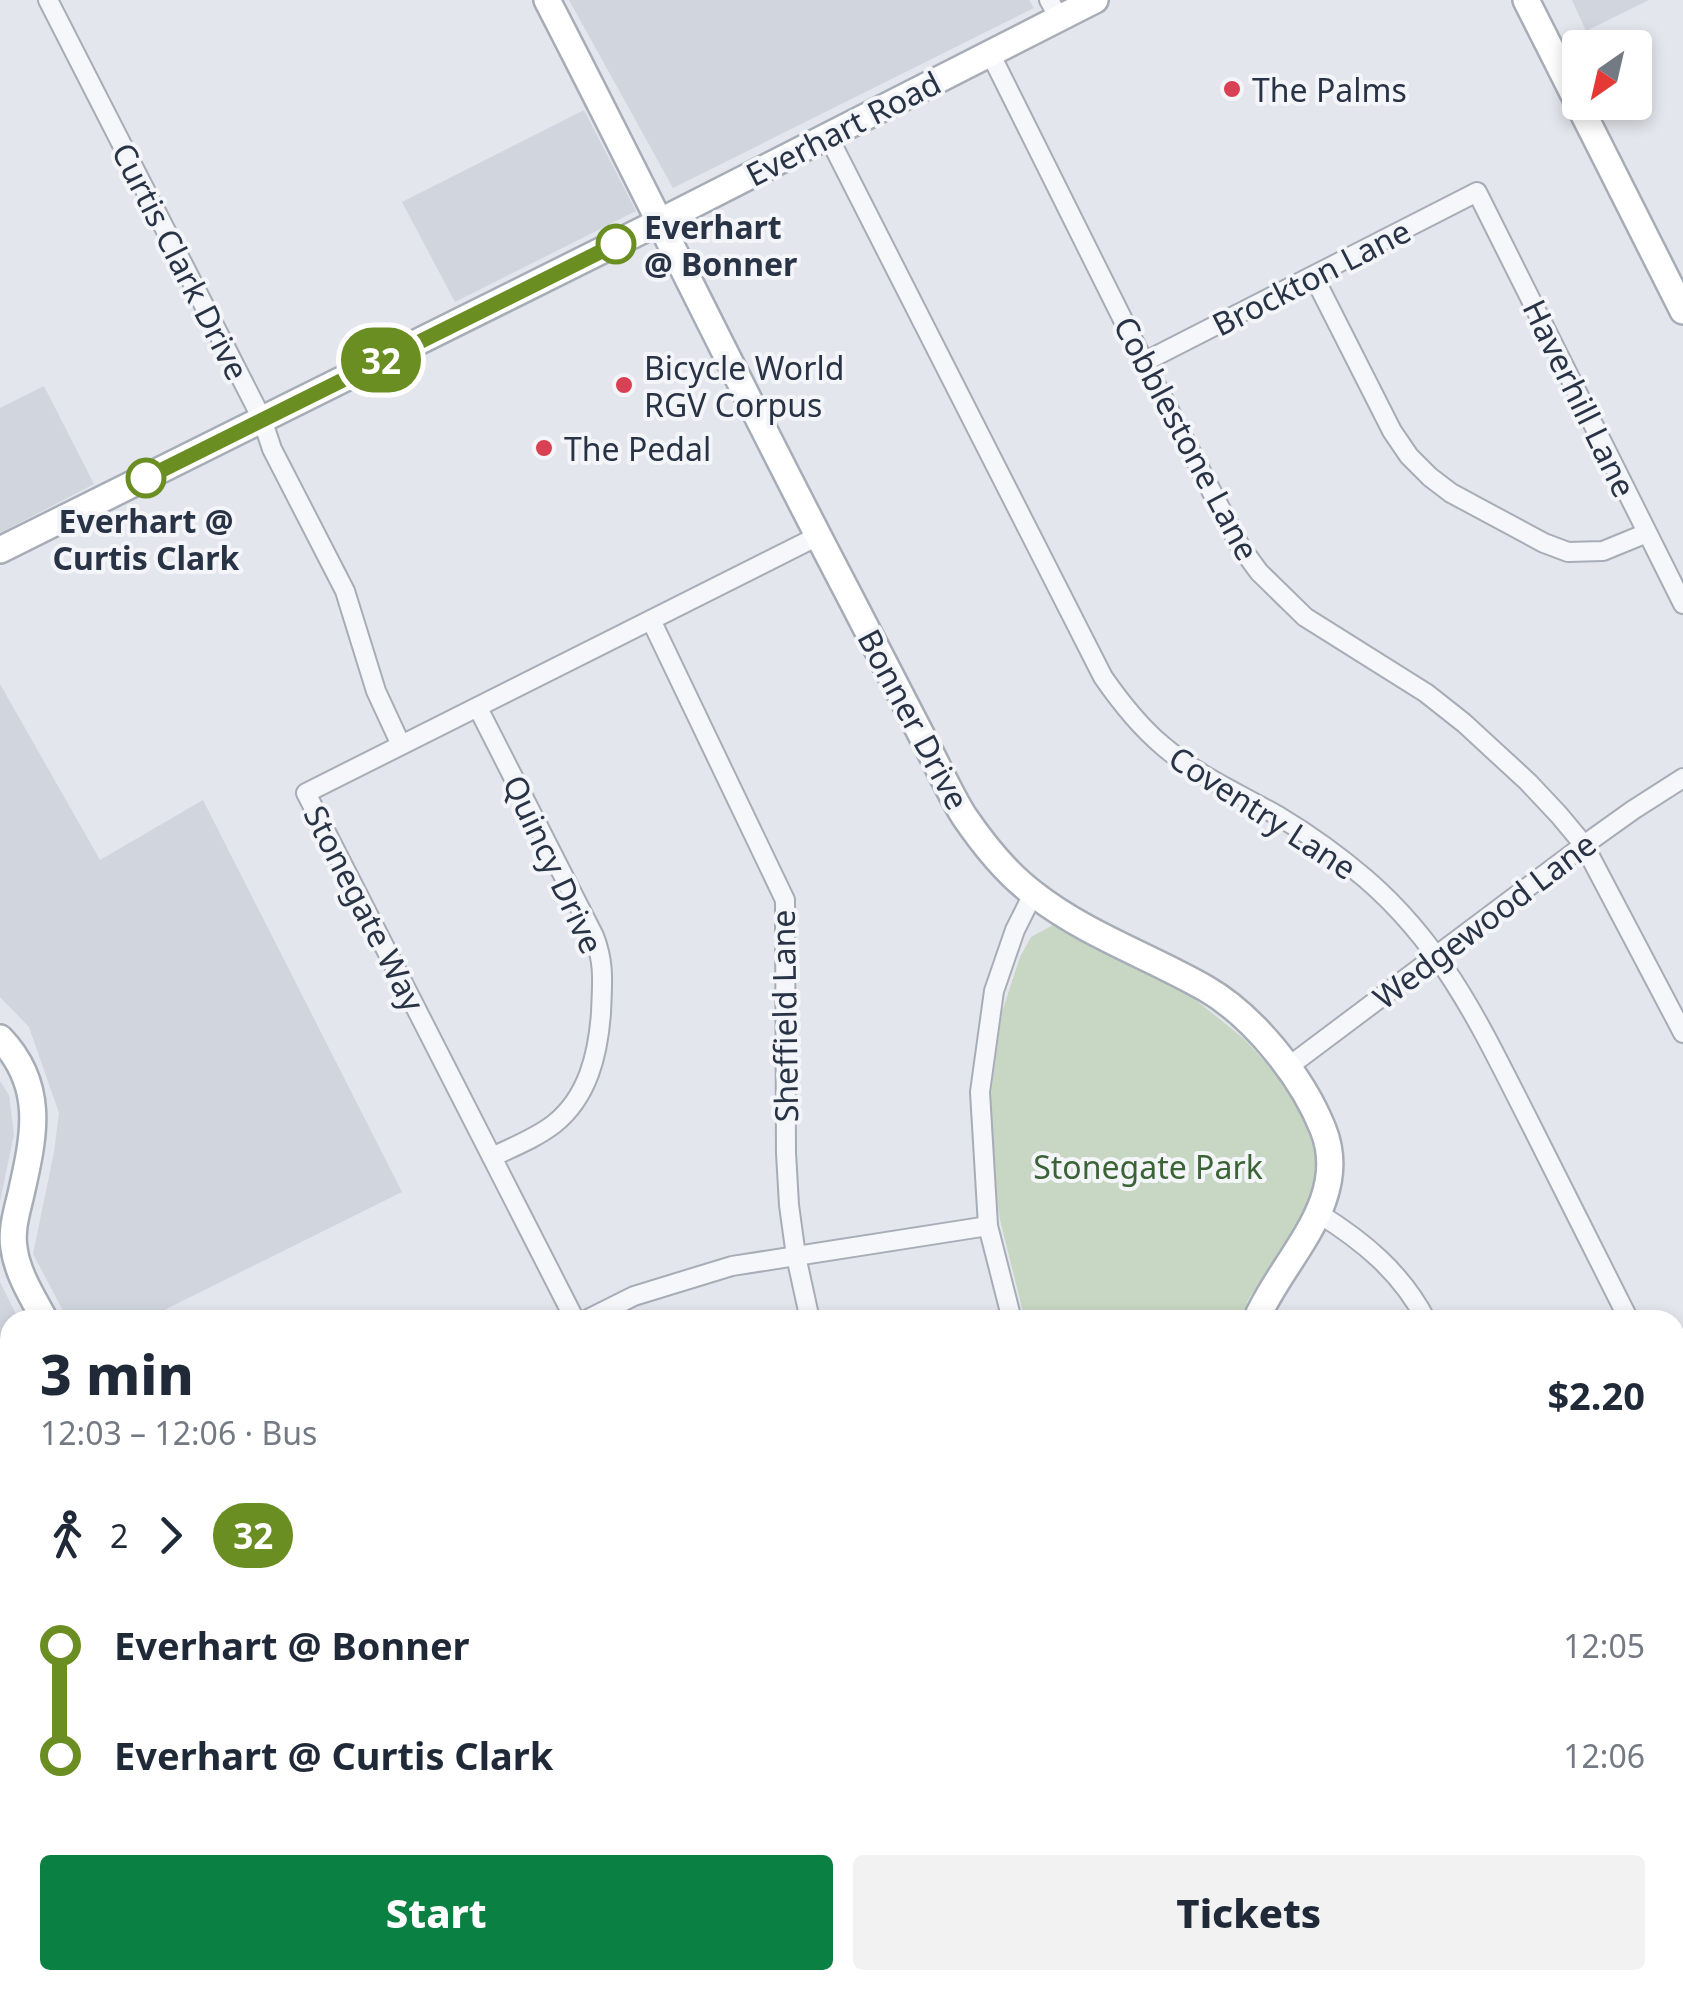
<!DOCTYPE html>
<meta charset="utf-8">
<style>
:root{--surface:#fff;--page:#f2f2f3;--text:#1f2937;--muted:#747a83;--accent:#0b8043}
body{margin:0;font-family:"Noto Sans",sans-serif;background:var(--page);color:var(--text);height:100vh;display:flex;flex-direction:column;font-size:38px;white-space:nowrap}
*{box-sizing:border-box;margin:0}
p{font-size:32px;color:var(--muted)}
.icon{flex:none;width:55px;height:55px;fill:none;stroke:currentColor;stroke-width:2;stroke-linecap:round;stroke-linejoin:round}
.map{position:relative;flex:1;overflow:hidden}
.details{position:absolute;left:0px;top:1310px;width:1685px;height:680px;display:flex;flex-direction:column;background:var(--surface);border-radius:30px 30px 0 0;box-shadow:0 5px 15px #0003}
.details>*{flex:none}
.badge{padding:0 20px;border-radius:32px;font-size:35px;line-height:65px}
.needle{width:65px;rotate:214deg}
.fabs{position:absolute;left:1562px;top:30px;display:grid;gap:20px}
.fabs a{display:grid;place-items:center;width:90px;height:90px;border-radius:10px;background:var(--surface);box-shadow:0 5px 15px #0003;font-size:50px}
.map>.badge{position:absolute;translate:-50% -50%;box-shadow:0 0 0 5px #fff}
.legs{display:flex;align-items:center;gap:15px;height:110px;padding:0 40px;font-size:32px}
.legs p{margin-inline-start:auto}
.summary{display:flex;align-items:center;justify-content:space-between;height:170px;padding:0 40px}
h1{font-size:55px;font-weight:800;line-height:75px}
.primary-button{display:flex;gap:20px;margin-top:auto;padding:20px 40px}
.primary-button a{flex:1;height:115px;border-radius:10px;background:var(--accent);color:#fff;font-size:40px;font-weight:800;line-height:115px;text-align:center}
.primary-button a+a{background:var(--page);color:var(--text)}
ul{padding:0 40px;list-style:none}
li{display:flex;align-items:center;gap:35px;height:110px;font-size:38px}
li i{display:grid;place-items:center;width:15px;height:100%;margin:0 12px;background:currentColor}
li i::after{content:'';width:25px;height:25px;margin:-12px;border:8px solid;border-radius:50%;background:var(--surface)}
li p{margin-inline-start:auto}
li:first-child i{background:linear-gradient(#0000 50%,currentColor 0)}
li:last-child i{background:linear-gradient(currentColor 50%,#0000 0)}
.map>svg:first-child{display:block}
.built{fill:#d1d5de}
.green{fill:#c8d7c4}
.lines{fill:none;stroke-linecap:round;stroke-linejoin:round}
.canal{stroke:#9cb3ce;stroke-width:15}
.street-casing{stroke:#a7adb7;stroke-width:22}
.secondary-casing{stroke:#a7adb7;stroke-width:30}
.street{stroke:#f6f7fa;stroke-width:18}
.secondary{stroke:#fff;stroke-width:25}
.line-1-casing{stroke:#fff;stroke-width:22}
.line-1{stroke:#6b8e23;stroke-width:15}
.poi-dot{fill:#d84153;stroke:#f3f5f9;stroke-width:4}
.stop-1-dot{fill:#fff;stroke:#6b8e23;stroke-width:5}
.labels{text-anchor:middle;dominant-baseline:central;stroke-width:8;stroke-linejoin:round;paint-order:stroke}
.poi-label{font-size:32px;fill:#293346;stroke:#f3f5f9;text-anchor:start}
.street-label{font-size:32px;fill:#293346;stroke:#f3f5f9}
.stop-label{font-size:32px;font-weight:bold;fill:#293346;stroke:#f3f5f9;text-anchor:start}
.park-label{font-size:32px;fill:#3c6336;stroke:#f3f5f9}
</style>
<div class="map">
<svg width="1683" height="1990" viewBox="0 0 1683 1990">
<rect width="100%" height="100%" fill="#e3e6ec"/>
<!-- built -->
<g class="built">
<path d="M569,0H1029L1034,8L673,188Z"/>
<path d="M1572,0H1649L1586,31Z"/>
<path d="M584,110L636,211L455,302L402,202Z"/>
<path d="M44,386L94,484L0,533V408Z"/>
<path d="M0,684L100,860L203,800L402,1192L144,1320H68L33,1254L54,1152L59,1113L29,1027L0,997Z"/>
<path d="M0,1081L9,1095L14,1134L0,1202Z"/>
<path d="M0,1282L19,1320H10V1384L0,1389Z"/>
<path d="M10,1773V1980H136L141,1990H0V1779Z"/>
<path d="M200,1980H354L359,1990H181Z"/>
<path d="M407,1980H707L696,1990H412Z"/>
</g>
<!-- green -->
<g class="green">
<path d="M1053,925L1186,992L1243,1038L1272,1069L1301,1113L1316,1149L1318,1182L1307,1211L1248,1300L1241,1320H1025L1000,1220L992,1163L991,1093L1002,1012L1020,957L1031,937Z"/>
<path d="M1004,1980H1149L1129,1990H984Z"/>
</g>
<g class="lines">
<!-- canal -->
<g class="canal">
<path d="M1675,1679L1683,1675"/>
<path d="M1065,1990L1084,1980"/>
</g>
<defs>
<g id="street">
<path d="M48,0L262,419L272,449L345,591L376,691L401,745"/>
<path d="M1049,0L1059,18"/>
<path d="M990,53L1144,362L1240,546L1259,572L1305,617L1426,693L1464,723L1528,782L1559,815L1584,845L1683,1033"/>
<path d="M828,136L1103,677C1121,703 1139,726 1163,746C1198,776 1240,794 1280,817C1310,835 1339,856 1366,879C1446,948 1483,1031 1530,1123C1563,1189 1596,1254 1629,1320"/>
<path d="M1314,277L1392,431L1409,456L1430,477L1451,493L1544,543L1568,552L1603,551L1647,533"/>
<path d="M1144,362L1477,192L1683,604"/>
<path d="M651,620L785,900L786,1153L789,1205L796,1256L810,1320"/>
<path d="M478,708L594,936C605,964 602,984 601,1013C598,1054 588,1097 554,1124C536,1138 513,1147 492,1157"/>
<path d="M1288,1067L1584,845L1633,810L1683,778"/>
<path d="M1318,1213C1363,1241 1401,1272 1426,1320"/>
<path d="M575,1320L306,793L818,536"/>
<path d="M586,1320L634,1296L732,1266L988,1226"/>
<path d="M1012,1320L988,1226L980,1092L994,991L1015,930L1033,894"/>
<path d="M1675,1410L1683,1426"/>
<path d="M1675,1745L1683,1741"/>
<path d="M0,1761L10,1756"/>
<path d="M1355,1980L1360,1990"/>
<path d="M1559,1980L1565,1990"/>
</g>
<g id="secondary">
<path d="M547,0C649,197 745,397 848,593C874,644 900,694 926,744C939,768 950,794 964,816C983,844 1007,874 1034,894C1085,934 1149,956 1205,988C1254,1016 1302,1077 1323,1129C1352,1201 1282,1259 1256,1320"/>
<path d="M1526,0L1683,311"/>
<path d="M0,550L661,221L1095,0"/>
<path d="M0,1038C46,1086 34,1136 21,1194C17,1211 11,1230 14,1248C17,1273 33,1298 45,1320"/>
<path d="M1675,1628L1683,1624"/>
<path d="M379,1980L384,1990"/>
<path d="M754,1990L772,1980"/>
</g>
</defs>
<!-- street casing -->
<use href="#street" class="street-casing"/>
<!-- secondary casing -->
<use href="#secondary" class="secondary-casing"/>
<!-- street -->
<use href="#street" class="street"/>
<!-- secondary -->
<use href="#secondary" class="secondary"/>
</g>
<g class="lines">
<defs>
<path id="line-1" d="M146,478L616,244"/>
</defs>
<!-- line-1 casing -->
<use href="#line-1" class="line-1-casing"/>
<!-- line-1 -->
<use href="#line-1" class="line-1"/>
</g>
<!-- markers -->
<g class="poi-dot">
<circle cx="1232" cy="89" r="10"/>
<circle cx="624" cy="385" r="10"/>
<circle cx="544" cy="448" r="10"/>
</g>
<g class="stop-1-dot">
<circle cx="616" cy="244" r="18"/>
<circle cx="146" cy="478" r="18"/>
</g>
<g class="labels">
<!-- poi labels -->
<g class="poi-label">
<text x="1252" y="89">The Palms</text>
<text x="644" y="367">Bicycle World<tspan x="644" dy="37">RGV Corpus</tspan></text>
<text x="564" y="448">The Pedal</text>
</g>
<!-- street labels -->
<g class="street-label">
<text transform="translate(843 128) rotate(-27)">Everhart Road</text>
<text transform="translate(181 261) rotate(63)">Curtis Clark Drive</text>
<text transform="translate(1311 277) rotate(-27)">Brockton Lane</text>
<text transform="translate(1580 398) rotate(64)">Haverhill Lane</text>
<text transform="translate(1187 438) rotate(62)">Cobblestone Lane</text>
<text transform="translate(914 719) rotate(62)">Bonner Drive</text>
<text transform="translate(1263 812) rotate(33)">Coventry Lane</text>
<text transform="translate(554 864) rotate(65)">Quincy Drive</text>
<text transform="translate(365 908) rotate(63)">Stonegate Way</text>
<text transform="translate(1484 920) rotate(-37)">Wedgewood Lane</text>
<text transform="translate(784 1016) rotate(-91)">Sheffield Lane</text>
</g>
<!-- stop labels -->
<g class="stop-label">
<text x="644" y="226">Everhart<tspan x="644" dy="37">@ Bonner</tspan></text>
<text x="146" y="520" text-anchor="middle">Everhart @<tspan x="146" dy="37">Curtis Clark</tspan></text>
</g>
<!-- park labels -->
<g class="park-label">
<text x="1148" y="1166">Stonegate Park</text>
</g>
</g>
</svg>
<div class="fabs">
<a><svg class="needle" viewBox="-14 -14 28 28"><path d="M0-13l5 13h-10z" fill="#e53935"/><path d="M0 13l5-13h-10z" fill="#747a83"/></svg></a>
</div>
<b class="badge" style="left:381px;top:360px;background:#6b8e23;color:#fff">32</b>
<section class="details">
<div class="summary"><div><h1>3 min</h1><p>12:03 – 12:06 · Bus</p></div><b>$2.20</b></div>
<div class="legs"><svg class="icon" aria-label="walk" viewBox="0 0 24 24"><circle cx="13" cy="4" r="2"/><path d="M13 8l-2 6 4 7M11 14l-3 7M7 12l3-4h3l4 4"/></svg>2<svg class="icon" aria-label="forward" viewBox="0 0 24 24"><path d="M9 5l7 7-7 7"/></svg><b class="badge" style="background:#6b8e23;color:#fff">32</b></div>
<ul>
<li><i style="color:#6b8e23"></i><b>Everhart @ Bonner</b><p>12:05</p></li>
<li><i style="color:#6b8e23"></i><b>Everhart @ Curtis Clark</b><p>12:06</p></li>
</ul>
<div class="primary-button"><a>Start</a><a>Tickets</a></div>
</section>
</div>
